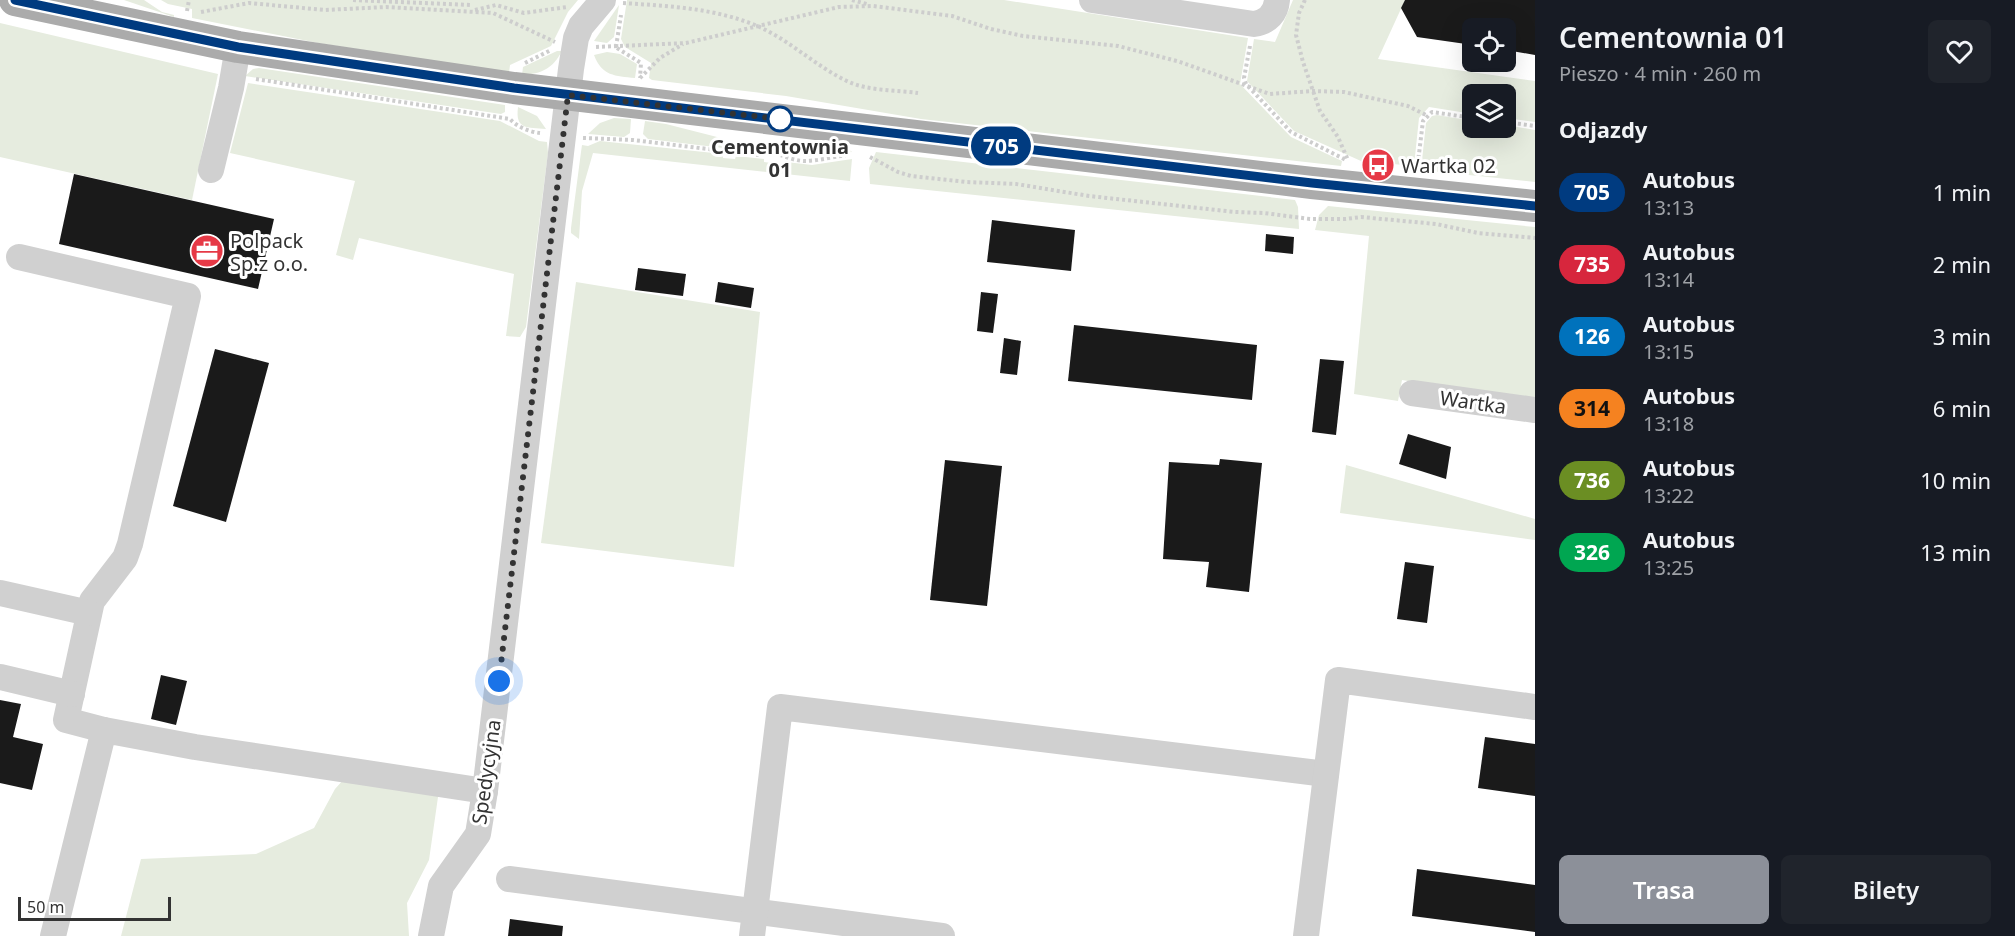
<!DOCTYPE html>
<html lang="pl">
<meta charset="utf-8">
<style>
:root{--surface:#171b24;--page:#20242c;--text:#f1f3f6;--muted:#9ea1a6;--accent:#8c9099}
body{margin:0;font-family:"Noto Sans",sans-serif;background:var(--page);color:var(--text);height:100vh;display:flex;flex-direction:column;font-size:22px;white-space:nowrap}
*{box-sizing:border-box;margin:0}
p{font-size:20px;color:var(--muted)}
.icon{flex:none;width:33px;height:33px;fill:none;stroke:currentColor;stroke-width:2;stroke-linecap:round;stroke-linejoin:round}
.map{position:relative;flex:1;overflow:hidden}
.side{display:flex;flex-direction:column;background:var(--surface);width:480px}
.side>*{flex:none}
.badge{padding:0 12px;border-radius:20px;font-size:21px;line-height:39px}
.controls{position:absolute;left:1462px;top:18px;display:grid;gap:12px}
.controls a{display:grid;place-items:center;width:54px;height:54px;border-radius:9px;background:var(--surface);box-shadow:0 6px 24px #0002;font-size:30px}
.scale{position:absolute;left:18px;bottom:15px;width:153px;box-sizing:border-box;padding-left:6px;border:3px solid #333;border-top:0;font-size:16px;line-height:21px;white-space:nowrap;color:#333;-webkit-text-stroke:4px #fff;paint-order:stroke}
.you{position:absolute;width:30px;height:30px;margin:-15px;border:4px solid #fff;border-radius:50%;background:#1a73e8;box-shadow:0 0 0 9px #1a73e833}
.map>.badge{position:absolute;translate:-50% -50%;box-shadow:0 0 0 3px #fff}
h2{padding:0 24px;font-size:22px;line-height:54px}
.round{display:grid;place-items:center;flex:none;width:63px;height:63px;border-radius:9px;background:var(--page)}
.overview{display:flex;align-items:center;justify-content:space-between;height:102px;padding:0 24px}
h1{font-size:28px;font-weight:600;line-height:45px}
.action{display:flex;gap:12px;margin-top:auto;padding:12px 24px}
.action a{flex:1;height:69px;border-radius:9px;background:var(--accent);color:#fff;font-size:24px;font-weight:600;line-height:69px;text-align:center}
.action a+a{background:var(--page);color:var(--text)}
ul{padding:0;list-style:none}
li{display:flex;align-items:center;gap:18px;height:72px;padding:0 24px}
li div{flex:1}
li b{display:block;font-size:22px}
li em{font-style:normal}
li .badge{min-width:66px;font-weight:700;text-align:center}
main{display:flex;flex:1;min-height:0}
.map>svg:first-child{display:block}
.green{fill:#e6ecdf}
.building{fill:#1a1a1a}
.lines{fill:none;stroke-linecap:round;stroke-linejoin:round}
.path{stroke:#cdcdcd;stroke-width:4;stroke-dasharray:3 3;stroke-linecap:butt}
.minor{stroke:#d0d0d0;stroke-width:26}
.major{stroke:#ababab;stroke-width:32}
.line-casing{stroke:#fff;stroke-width:14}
.line{stroke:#003b80;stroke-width:9}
.walk{stroke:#333;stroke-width:6;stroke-dasharray:0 10.8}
.stop-dot{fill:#fff;stroke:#003b80;stroke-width:3}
.labels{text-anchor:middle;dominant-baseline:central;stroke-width:6;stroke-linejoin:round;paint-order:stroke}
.stop-label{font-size:20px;font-weight:bold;fill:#333;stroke:#fff}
.poi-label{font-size:20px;fill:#333;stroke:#fff;text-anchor:start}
.street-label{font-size:20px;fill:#333;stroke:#fff}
</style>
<main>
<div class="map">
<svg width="1535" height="936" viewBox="0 0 1535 936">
<rect width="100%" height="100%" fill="#fff"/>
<!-- green -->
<g class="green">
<path d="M124,0H144L162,12L174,15V17Z"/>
<path d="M161,0H578L568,12L551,46L510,65L509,73L318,43L192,18V9L168,4Z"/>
<path d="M627,0H1004L1248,38L1240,84L1291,137L1342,161L1341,166L921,119L786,96L652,80L649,78L651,63L625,47L621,39Z"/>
<path d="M1293,0H1405L1378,59L1535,81V122L1506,118V94H1473V114L1429,107L1419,118L1414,166L1361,161L1294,131L1247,81L1254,39L1275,42Z"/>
<path d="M619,5L614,37L607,43L594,41Z"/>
<path d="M0,23L218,74L192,200L0,157Z"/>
<path d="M557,51H562C553,68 542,74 522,75L523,67Z"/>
<path d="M607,52L620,54L637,64L635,78C615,76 602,76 594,55Z"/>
<path d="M259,68L505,105V112L501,114L245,76L253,69Z"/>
<path d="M248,83L500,121L539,141L547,142L548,153L526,327L520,337L506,336L514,274L359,238L353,260L336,255L355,181L230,153Z"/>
<path d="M518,107L537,116L546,129C527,127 515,130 518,107Z"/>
<path d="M1437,115L1473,121V128H1506V125L1535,130V182L1421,170L1426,123L1432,116Z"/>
<path d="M614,118L631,119L630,133L624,137L588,134L600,123Z"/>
<path d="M645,121L666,124L721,138L723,148L648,139L643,134Z"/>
<path d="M600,141L723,154V158L735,159L736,156L764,159V162L785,165L786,162L812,165L852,159L850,181L593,153L582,191L579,239L571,233V228L581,152L582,145L588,146Z"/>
<path d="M843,144L852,152L806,157L807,147Z"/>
<path d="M876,152L1295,200L1298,207L1299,229L870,184L869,168Z"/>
<path d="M1328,206L1535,227V401L1402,380L1398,401L1354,394L1369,236L1315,230L1319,215Z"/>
<path d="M576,282L760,312L734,567L541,543Z"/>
<path d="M1346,465L1535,519V540L1340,513Z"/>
<path d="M344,779L439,790L429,860L407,903L409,936H121L141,859L256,854L314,828L335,789Z"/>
</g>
<!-- building -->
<g class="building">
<path d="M1405,0H1535V55L1506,50V28H1473V45L1417,37L1401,8Z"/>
<path d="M74,174L274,219L258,289L59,244Z"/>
<path d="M992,220L1075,230L1071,271L987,262Z"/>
<path d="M1266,234L1294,237L1293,254L1265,251Z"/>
<path d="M638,268L686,274L683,296L635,290Z"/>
<path d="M718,282L754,288L751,308L715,302Z"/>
<path d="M981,292L998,294L993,333L977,331Z"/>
<path d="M1074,325L1257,345L1252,400L1068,381Z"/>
<path d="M1004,338L1021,341L1017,375L1000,373Z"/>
<path d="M215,349L269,363L226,522L173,506Z"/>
<path d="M1320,359L1344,361L1336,435L1312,432Z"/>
<path d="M1408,434L1451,447L1446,479L1399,464Z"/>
<path d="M1220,459L1262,463L1249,592L1206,587L1209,562L1163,559L1169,462L1219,465Z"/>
<path d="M945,460L1002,466L987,606L930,600Z"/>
<path d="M1405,562L1434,566L1427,623L1397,619Z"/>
<path d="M161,675L187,681L176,725L151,719Z"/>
<path d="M0,700L21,704L13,737L43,744L32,790L0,783Z"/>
<path d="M1485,737L1535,744V796L1478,788Z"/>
<path d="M1417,869L1535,885V932L1412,916Z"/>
<path d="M510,919L563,926L562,936H508Z"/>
</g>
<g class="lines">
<!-- path -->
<g class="path">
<path d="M353,0L470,5"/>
<path d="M852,0L867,4"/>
<path d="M1305,0L1299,13L1296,35L1303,62L1320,111L1338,137L1348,160"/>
<path d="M623,3C668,6 713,8 755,25C789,39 816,67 849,82C869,91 896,90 918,93"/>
<path d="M475,10L496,5L524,13L567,7"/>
<path d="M187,11L189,0"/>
<path d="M201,12L249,3L325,10L386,7L493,13L555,42"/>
<path d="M1250,46L1244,78L1246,84L1291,132L1346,160"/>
<path d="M596,47L686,43L839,7L873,6L952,16L991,29L1023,36L1118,46L1177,61L1270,94L1313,91L1344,92L1408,106L1428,116"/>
<path d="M616,47L621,15"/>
<path d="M617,48L641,63L640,78"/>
<path d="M525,63L551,50"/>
<path d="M640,78L660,58L683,44"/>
<path d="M256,79L510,119C517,127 530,132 540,133"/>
<path d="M1506,122L1535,126"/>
<path d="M583,138L633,140L758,155C779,150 786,160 804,161C817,161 833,157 846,155"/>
<path d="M870,157L898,172L911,176L967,182L1016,184L1089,196L1235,212L1264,213L1310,219H1346L1361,217L1382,219L1436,224L1478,233L1535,238"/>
<path d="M1417,170L1423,121L1432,112L1473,118"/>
</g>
<!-- minor -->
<g class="minor">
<path d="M1092,0L1254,24C1268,22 1276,13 1277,0"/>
<path d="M211,170L231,88L238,47"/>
<path d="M19,257L188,296L130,544L125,558L92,601L66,720L104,730"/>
<path d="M1412,393L1535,410"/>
<path d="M0,593L89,613"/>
<path d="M0,677L72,694"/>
<path d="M509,879L942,936"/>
<path d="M53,936L104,730L195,747L485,791"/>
<path d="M431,936L441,886L478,834L485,791L571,69L576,38L581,26L603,0"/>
<path d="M752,936L780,707L1326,774"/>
<path d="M1306,936L1338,680L1535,707"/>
</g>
<!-- major -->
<path class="major" d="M15,0L238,47L514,88L1312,183L1535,206"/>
</g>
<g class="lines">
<defs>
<path id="line" d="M15,0L238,47L514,88L1312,183L1535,206"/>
</defs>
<!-- line casing -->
<use href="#line" class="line-casing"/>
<!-- line -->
<use href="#line" class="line"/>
<!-- walk -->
<path class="walk" d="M499,681L568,95L780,119"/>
</g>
<!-- icons -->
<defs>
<symbol id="bus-disc" viewBox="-11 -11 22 22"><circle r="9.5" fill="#e63946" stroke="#fff"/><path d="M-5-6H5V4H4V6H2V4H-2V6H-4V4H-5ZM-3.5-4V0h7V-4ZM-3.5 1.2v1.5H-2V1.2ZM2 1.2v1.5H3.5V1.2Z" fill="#fff"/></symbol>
<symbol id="office-disc" viewBox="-11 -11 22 22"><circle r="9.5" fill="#e63946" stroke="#fff"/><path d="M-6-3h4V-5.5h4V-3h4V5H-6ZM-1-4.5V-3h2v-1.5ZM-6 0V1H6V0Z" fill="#fff"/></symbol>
</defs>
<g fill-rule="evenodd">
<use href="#bus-disc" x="1359" y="146" width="38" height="38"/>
<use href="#office-disc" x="188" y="232" width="38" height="38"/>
</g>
<!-- markers -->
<circle class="stop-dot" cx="780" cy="119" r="12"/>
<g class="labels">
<!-- stop labels -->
<g class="stop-label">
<text x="780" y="146">Cementownia<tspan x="780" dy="23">01</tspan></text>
</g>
<!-- poi labels -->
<g class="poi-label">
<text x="1401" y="165">Wartka 02</text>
<text x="230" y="240">Polpack<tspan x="230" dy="23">Sp.z o.o.</tspan></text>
</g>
<!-- street labels -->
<g class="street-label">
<text transform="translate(1473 402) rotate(8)">Wartka</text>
<text transform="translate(486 772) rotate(-82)">Spedycyjna</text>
</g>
</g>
</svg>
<div class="controls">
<a><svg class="icon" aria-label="locate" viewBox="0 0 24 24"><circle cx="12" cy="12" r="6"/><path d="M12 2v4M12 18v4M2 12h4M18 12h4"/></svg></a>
<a><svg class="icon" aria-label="layers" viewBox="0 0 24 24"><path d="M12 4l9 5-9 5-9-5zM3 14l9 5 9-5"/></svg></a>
</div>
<div class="scale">50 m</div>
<div class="you" style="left:499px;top:681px"></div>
<b class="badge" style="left:1001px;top:146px;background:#003b80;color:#fff">705</b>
</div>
<section class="side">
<div class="overview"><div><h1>Cementownia 01</h1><p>Pieszo · 4 min · 260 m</p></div><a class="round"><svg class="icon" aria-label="heart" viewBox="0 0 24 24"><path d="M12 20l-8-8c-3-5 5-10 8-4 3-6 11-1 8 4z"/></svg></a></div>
<h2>Odjazdy</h2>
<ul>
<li><span class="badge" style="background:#003b80;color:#fff">705</span><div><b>Autobus</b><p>13:13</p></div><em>1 min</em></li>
<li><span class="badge" style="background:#d7263d;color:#fff">735</span><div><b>Autobus</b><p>13:14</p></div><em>2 min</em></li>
<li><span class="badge" style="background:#0072bc;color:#fff">126</span><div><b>Autobus</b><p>13:15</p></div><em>3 min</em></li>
<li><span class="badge" style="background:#f58220;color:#111">314</span><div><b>Autobus</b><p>13:18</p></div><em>6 min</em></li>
<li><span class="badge" style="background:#6b8e23;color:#fff">736</span><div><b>Autobus</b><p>13:22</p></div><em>10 min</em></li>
<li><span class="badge" style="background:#00a651;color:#fff">326</span><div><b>Autobus</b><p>13:25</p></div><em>13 min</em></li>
</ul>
<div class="action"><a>Trasa</a><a>Bilety</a></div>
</section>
</main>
